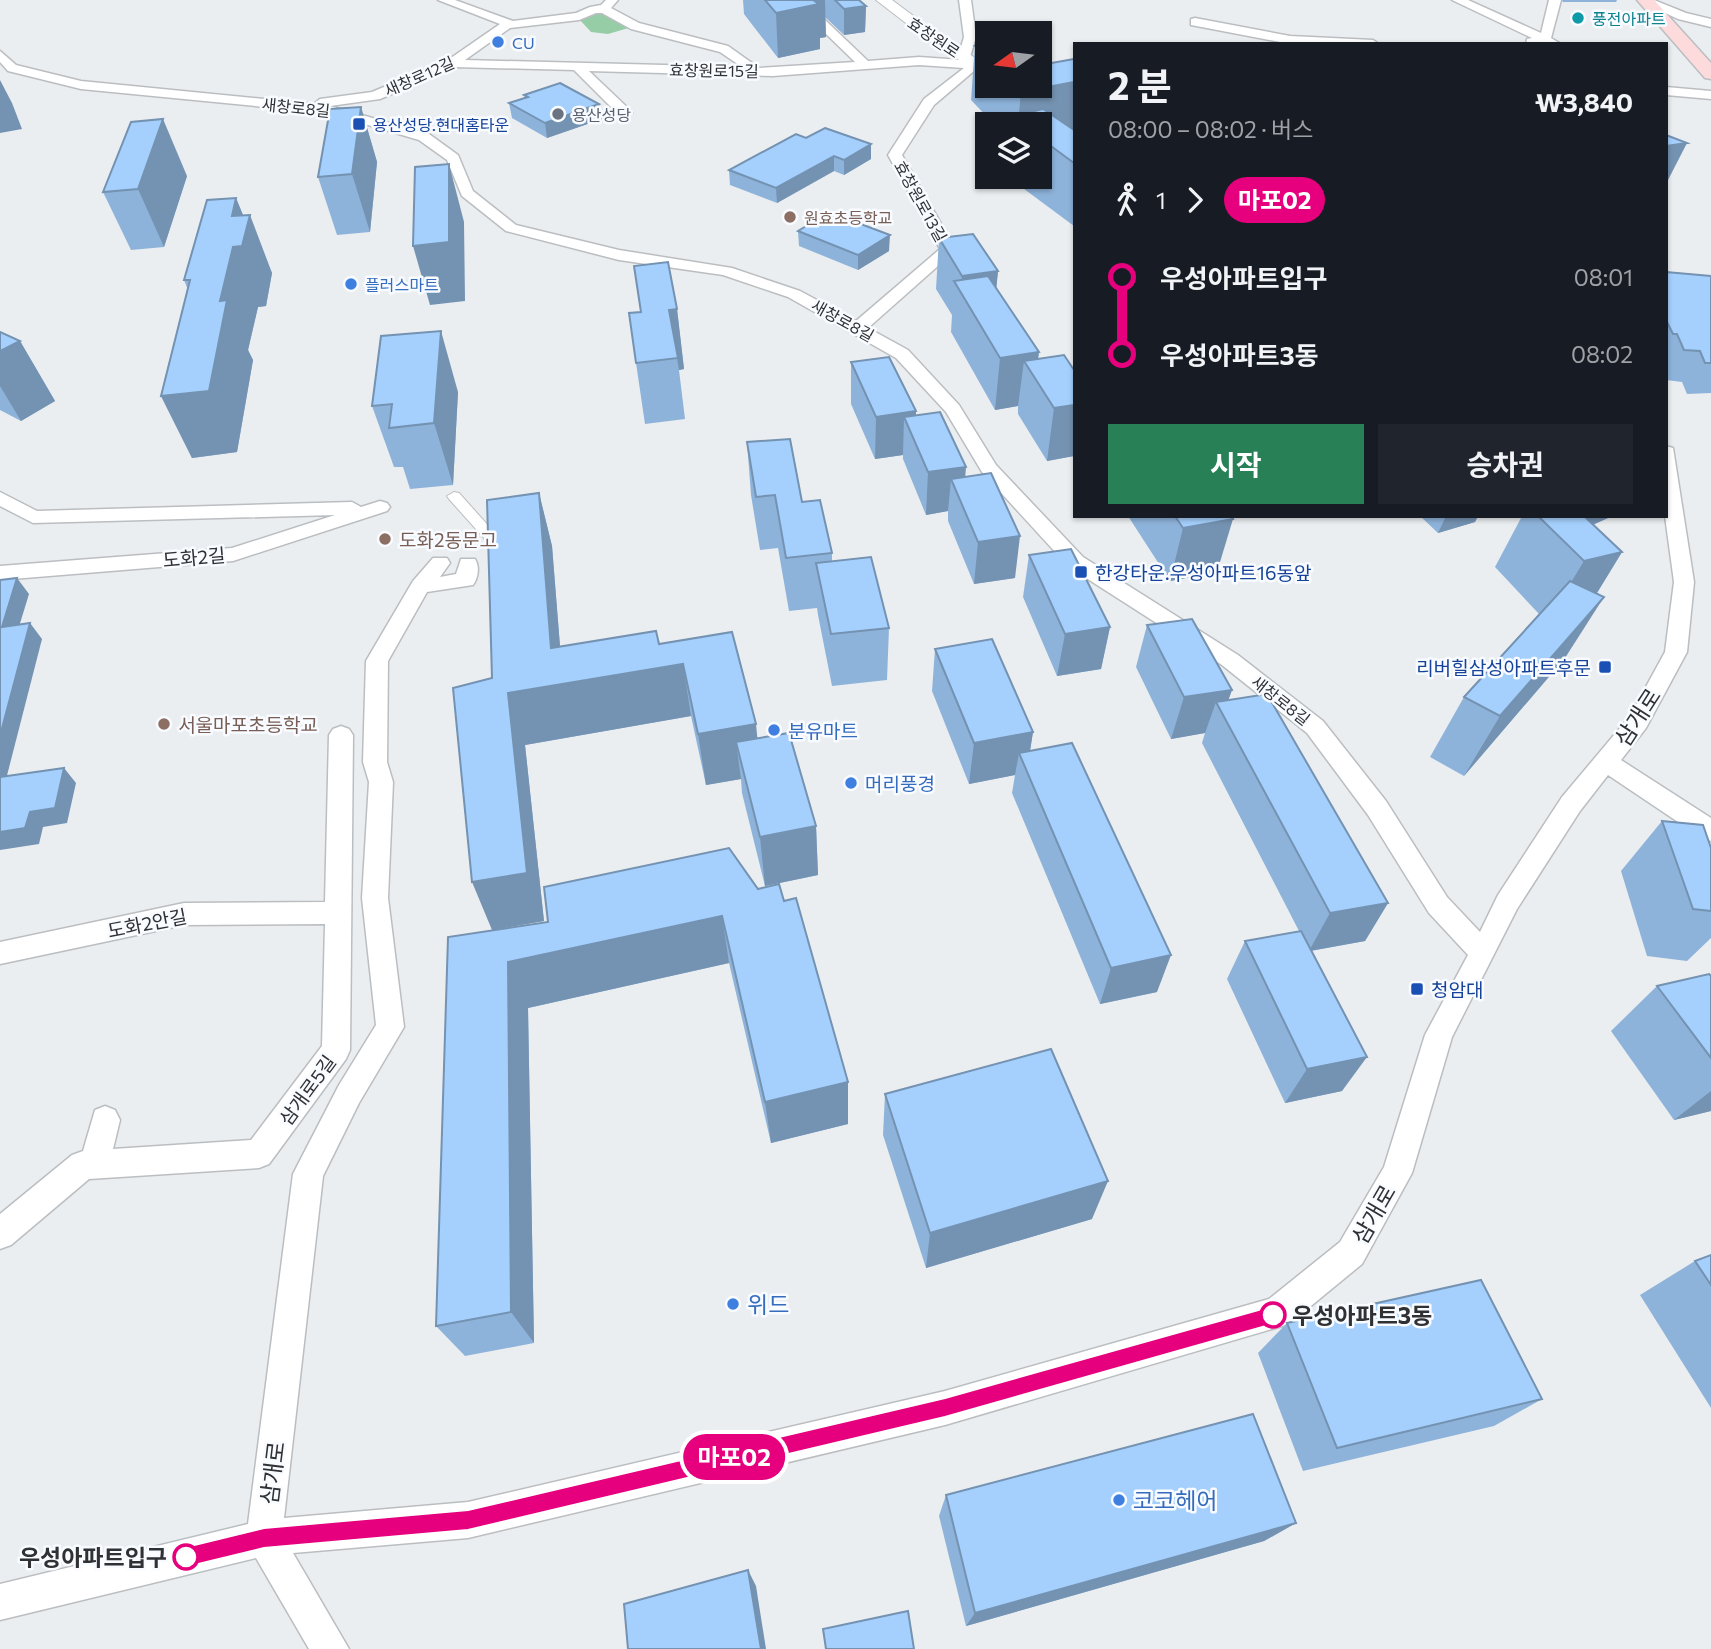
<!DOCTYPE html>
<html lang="ko">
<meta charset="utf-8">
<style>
:root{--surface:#171b24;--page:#20242c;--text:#f1f3f6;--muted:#9ea1a6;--accent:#288156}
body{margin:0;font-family:Commissioner,"Noto Sans KR",sans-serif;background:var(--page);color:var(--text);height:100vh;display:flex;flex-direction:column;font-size:26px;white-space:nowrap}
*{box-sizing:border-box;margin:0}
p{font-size:23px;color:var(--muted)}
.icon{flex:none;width:38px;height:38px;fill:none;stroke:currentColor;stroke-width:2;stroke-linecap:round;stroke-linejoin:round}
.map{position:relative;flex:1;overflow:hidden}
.sheet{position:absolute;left:1073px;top:42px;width:595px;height:476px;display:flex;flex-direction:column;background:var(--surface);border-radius:0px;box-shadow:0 2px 5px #0004}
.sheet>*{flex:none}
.badge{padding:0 14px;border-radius:23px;font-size:24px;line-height:46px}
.needle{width:46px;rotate:256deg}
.buttons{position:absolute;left:975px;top:21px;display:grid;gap:14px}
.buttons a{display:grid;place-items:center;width:77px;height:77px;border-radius:0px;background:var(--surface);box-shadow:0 2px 5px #0004;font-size:35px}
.map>.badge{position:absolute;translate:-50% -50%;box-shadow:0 0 0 4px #fff}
.legs{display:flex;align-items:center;gap:10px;height:77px;padding:0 35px;font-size:23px}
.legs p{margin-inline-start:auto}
.overview{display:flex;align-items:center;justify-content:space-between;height:119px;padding:0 35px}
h1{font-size:38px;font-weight:700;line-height:52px}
.action{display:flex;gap:14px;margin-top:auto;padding:14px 35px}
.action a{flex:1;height:80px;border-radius:0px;background:var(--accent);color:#fff;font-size:28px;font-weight:700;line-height:80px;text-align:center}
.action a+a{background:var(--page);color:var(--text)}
ul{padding:0 35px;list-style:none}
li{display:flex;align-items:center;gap:24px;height:77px;font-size:26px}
li i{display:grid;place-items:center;width:10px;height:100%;margin:0 9px;background:currentColor}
li i::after{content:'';width:18px;height:18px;margin:-9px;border:5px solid;border-radius:50%;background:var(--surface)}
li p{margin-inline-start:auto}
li:first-child i{background:linear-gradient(#0000 50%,currentColor 0)}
li:last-child i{background:linear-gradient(currentColor 50%,#0000 0)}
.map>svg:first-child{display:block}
.green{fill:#97cda6}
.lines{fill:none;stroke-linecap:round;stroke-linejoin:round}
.pedestrian-casing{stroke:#bbbec1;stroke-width:2}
.minor-casing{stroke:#bbbec1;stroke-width:3}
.tertiary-casing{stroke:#bbbec1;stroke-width:2}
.secondary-casing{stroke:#bbbec1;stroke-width:3}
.pedestrian{fill:#fff;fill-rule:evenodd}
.minor{fill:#fff;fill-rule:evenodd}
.tertiary{fill:#fff;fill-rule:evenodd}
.secondary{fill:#fddadc;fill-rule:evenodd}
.wall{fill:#8eb3da}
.shaded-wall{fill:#7492b1}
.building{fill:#a5d0fd;stroke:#7492b1;stroke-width:2}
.line-1{fill:#e6007e;stroke:#fff;stroke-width:2}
.culture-dot{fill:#0f9aa8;stroke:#f8fbff;stroke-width:2.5}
.shop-dot{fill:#3f7fe0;stroke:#f8fbff;stroke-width:2.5}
.worship-dot{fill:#6b7280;stroke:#f8fbff;stroke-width:2.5}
.transit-dot{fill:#1a4fb4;stroke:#f8fbff;stroke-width:2.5}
.education-dot{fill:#8d6e63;stroke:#f8fbff;stroke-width:2.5}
.stop-1-dot{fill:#fff;stroke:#e6007e;stroke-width:3.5}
.labels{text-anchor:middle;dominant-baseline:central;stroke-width:5;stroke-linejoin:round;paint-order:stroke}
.far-culture-label{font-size:16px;fill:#0d838f;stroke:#f8fbff;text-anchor:start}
.far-street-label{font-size:16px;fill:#303133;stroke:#f8fbff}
.far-shop-label{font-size:16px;fill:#366cbe;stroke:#f8fbff;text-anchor:start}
.far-worship-label{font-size:16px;fill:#5b616d;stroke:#f8fbff;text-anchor:start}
.far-transit-label{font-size:16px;fill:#164399;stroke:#f8fbff;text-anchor:start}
.far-education-label{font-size:16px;fill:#785e54;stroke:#f8fbff;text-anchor:start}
.education-label{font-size:19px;fill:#785e54;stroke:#f8fbff;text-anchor:start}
.street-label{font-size:19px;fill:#303133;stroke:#f8fbff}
.transit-label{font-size:19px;fill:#164399;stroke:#f8fbff;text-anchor:start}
.shop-label{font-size:19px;fill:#366cbe;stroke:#f8fbff;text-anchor:start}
.near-street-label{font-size:23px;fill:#303133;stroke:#f8fbff}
.near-shop-label{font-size:23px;fill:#366cbe;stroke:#f8fbff;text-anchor:start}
.near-stop-label{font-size:23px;font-weight:bold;fill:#303133;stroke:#f8fbff;text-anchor:start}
</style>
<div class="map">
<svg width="1711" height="1649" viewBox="0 0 1711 1649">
<rect width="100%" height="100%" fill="#ebeef1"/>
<!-- green -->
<path class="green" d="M604,11L632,27L608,34L591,32L579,19Z"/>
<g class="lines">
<defs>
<path id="pedestrian" d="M454,492L459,493L502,541L504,544L502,547H492L449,499L447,496Z"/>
<g id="minor">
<path d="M438,0H455L513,21L576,13L590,7L601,5L606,0H618L611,8L639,23L728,46L759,68L855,62L791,0H804L868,61L919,57L962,60L958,57L964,37L959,0H971L976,37L970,57L965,61L981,65L934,105L902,155L956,250L868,328L908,350L959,405L996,465L1083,557L1238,655L1323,721L1386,801L1447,897L1480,932L1498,895L1562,797L1630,716L1665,652L1674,582L1665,516L1666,446L1673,448L1694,582L1687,652L1646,728L1621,760L1711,818V841L1702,838L1608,775L1580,811L1517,909L1452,1037L1412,1173L1362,1264L1289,1324L945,1425L468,1538L293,1553L349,1649H309L256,1558L0,1620V1584L248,1524L293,1174L339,1085L376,1025L362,898L369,782L363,762L366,661L413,581L433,558H447L450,563L440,577L456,574L461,559H475C480,567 478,578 473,585L427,592L388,661L387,762L393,782L388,898L404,1027L359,1103L323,1176L284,1518L468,1502L945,1391L1269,1299L1340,1242L1384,1167L1425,1035L1468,955L1429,913L1368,815L1307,733L1222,665L1069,567L982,472L946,412L896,358L788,297L723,275L619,260L506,231L462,196L447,160L419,140L327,113L81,89L8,71L0,62V51L16,65L81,81L314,104L320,99L372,92L448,60L500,24ZM596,13H602L631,29L720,52L742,67L465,60L510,28L579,20ZM919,65L964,68L924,99L888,155L940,249L856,321L800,291L732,268L619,250L516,225L473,191L458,155L429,134L330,106L380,99L454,67L574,70L620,116L625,117L632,113L630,110L589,71L773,76Z"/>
<path d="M1452,0H1468L1541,33L1549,0H1561L1551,38L1561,44H1526L1527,39L1532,38Z"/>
<path d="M1654,0L1686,13L1711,19V27L1678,19L1640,1Z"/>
<path d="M1195,18L1290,36L1373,40L1379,44H1279L1280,42L1191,25V19Z"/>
<path d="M1666,87L1711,91V99L1666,95Z"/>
<path d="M0,492L37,511L352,502L361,507L380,501L387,503L390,507L387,511L233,561L0,580V566L232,548L335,515L33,523L0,506Z"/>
<path d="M341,726L349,729L353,735L350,1050L346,1059L269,1164L259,1168L89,1179L11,1245L0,1249V1214L72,1155L83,1151L95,1110L105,1106L115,1110L120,1120L113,1149L251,1140L322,1046L325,924L184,925L0,964V942L184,903L325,902L329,735L333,729Z"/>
</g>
<path id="tertiary" d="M876,0H892L943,38L987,65V77L933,44Z"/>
<path id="secondary" d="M1637,0H1654L1711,63V79L1705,78Z"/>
</defs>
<!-- pedestrian casing -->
<use href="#pedestrian" class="pedestrian-casing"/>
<!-- minor casing -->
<use href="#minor" class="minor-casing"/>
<!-- tertiary casing -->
<use href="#tertiary" class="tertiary-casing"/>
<!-- secondary casing -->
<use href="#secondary" class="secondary-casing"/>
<!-- pedestrian -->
<use href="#pedestrian" class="pedestrian"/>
<!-- minor -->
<use href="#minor" class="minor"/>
<!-- tertiary -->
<use href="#tertiary" class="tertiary"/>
<!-- secondary -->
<use href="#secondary" class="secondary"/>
</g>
<!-- wall -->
<g class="wall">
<path d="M743,0H859L866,6L865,32L844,35L825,17L826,37L820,38V49L778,58L744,14Z"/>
<path d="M1562,0H1617L1616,2H1563Z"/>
<path d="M987,44V86H1040L1074,59V226L1008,177H1040V124H994L971,100L975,46Z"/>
<path d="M524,95L599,104L602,119L547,138L512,118L509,103L525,98Z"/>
<path d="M361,107L377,162L370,232L337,235L318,177Z"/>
<path d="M806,138L871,159L844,175L834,171L777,203L730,185L729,170Z"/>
<path d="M187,176L164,247L131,250L103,192Z"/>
<path d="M236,198L243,215L272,273L266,306L258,307L248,350L253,360L237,452L192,458L161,396L188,290L184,280Z"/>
<path d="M798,231L889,251L858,270L799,246Z"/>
<path d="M939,238L998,271L996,289L1039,352L1038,359L1074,370V456L1047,461L1018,414V406L995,410L951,332L952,315L936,289Z"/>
<path d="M1666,272L1711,276V393L1687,394L1682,382L1666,380Z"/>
<path d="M677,309L684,369L679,370L685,419L645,424L636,363L641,312Z"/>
<path d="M0,332L20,341L55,401L21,421L0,410Z"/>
<path d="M851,362L916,411V415L965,477L1015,578L974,584L948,521V511L926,515L903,459V455L875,459L851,404Z"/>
<path d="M458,392L453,485L410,489L403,467H394L372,406Z"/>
<path d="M747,442L802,502L832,553V561L889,628L887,680L832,686L818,615L817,608L789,611L778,548L760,550L751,495Z"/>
<path d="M539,493L552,546L560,646L659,644L757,739L816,826L818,875L765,886L742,793L741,779L706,785L691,716L525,745L544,921L492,930V678Z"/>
<path d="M1128,516H1231L1217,572L1170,581Z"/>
<path d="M1420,516H1478L1475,522L1438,533Z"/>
<path d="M1519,516H1609L1608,518L1593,525L1622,552L1597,593L1565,658L1464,776L1430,757L1464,697L1539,614L1495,567L1521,518Z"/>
<path d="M1029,555L1110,627L1101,669L1057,676L1023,597Z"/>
<path d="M1147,625L1232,690L1228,700L1388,903L1365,941L1311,951L1342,1091L1285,1103L1227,979L1245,941L1299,931L1202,743L1205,733L1171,739L1136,667Z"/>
<path d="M935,649L1033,732L1030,750L1157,992L1100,1004L1012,793L1015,775L969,784L932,691Z"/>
<path d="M1662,821L1711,848V938L1687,961L1647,956L1621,871Z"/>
<path d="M729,848L848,1124L771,1143L729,963L528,1008L534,1343L465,1356L436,1326L548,922Z"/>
<path d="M1711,976V1111L1674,1120L1611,1031L1657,986Z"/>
<path d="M885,1094L1092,1219L926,1268L883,1135Z"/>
<path d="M1711,1255V1408L1640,1295L1695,1261Z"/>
<path d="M1287,1323L1542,1399L1494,1426L1303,1471L1258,1353Z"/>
<path d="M946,1495L1296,1523L1264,1541L966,1626L939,1516Z"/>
</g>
<!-- shaded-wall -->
<g class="shaded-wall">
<path d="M806,0H825L826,37L820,38V49L778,58L776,13Z"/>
<path d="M866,6L865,32L844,35V9Z"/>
<path d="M0,80L12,103L22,129L0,133Z"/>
<path d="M1074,82V136L1018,124L1021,92Z"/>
<path d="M599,104L602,119L547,138L545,123Z"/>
<path d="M361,107L377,162L370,232L352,174Z"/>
<path d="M163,119L187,176L164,247L138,189Z"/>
<path d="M1687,143L1667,182H1666V146Z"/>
<path d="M871,144V159L844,175V160Z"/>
<path d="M834,156V171L777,203L776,188Z"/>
<path d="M449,164L464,222L465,301L430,305L413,246Z"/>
<path d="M236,198L247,225L250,215L272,273L266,306L258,307L248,350L253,360L237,452L192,458L161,396L220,301L232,216Z"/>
<path d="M890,235L889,251L858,270V255Z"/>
<path d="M998,271L993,322L961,293L962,276Z"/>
<path d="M677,309L684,369L679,370L669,310Z"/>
<path d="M441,331L458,392L453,485L434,423Z"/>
<path d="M0,341H20L55,401L21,421L0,386Z"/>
<path d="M1039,352L1035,379L1024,361L1018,406L995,410L1000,358Z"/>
<path d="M1074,405V456L1047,461L1054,408Z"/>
<path d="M916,411L915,441L904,417L903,455L875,459L876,417Z"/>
<path d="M966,467L963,506L951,479L948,511L926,515L928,472Z"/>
<path d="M539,493L552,546L563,684L683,664L691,716L525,745L544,921L492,930L472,882L508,693L551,648Z"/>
<path d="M1446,516H1478L1475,522L1438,533Z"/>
<path d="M1581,516H1609L1608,518L1571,534Z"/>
<path d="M1233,519L1217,572L1170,581L1183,528Z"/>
<path d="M1020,536L1015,578L974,584L978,542Z"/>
<path d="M1622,552L1584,614L1547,622L1584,561Z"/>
<path d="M17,578L29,594L14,643L2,627Z"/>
<path d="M1604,597L1565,658L1464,776L1500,716Z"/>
<path d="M30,623L42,639L2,795L0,793V736Z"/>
<path d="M1110,627L1101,669L1057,676L1065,634Z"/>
<path d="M1232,690L1223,715L1216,702L1205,733L1171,739L1184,697Z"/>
<path d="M756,724L761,775L736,742L741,779L706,785L698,734Z"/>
<path d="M1033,732L1027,771L1019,753L1015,775L969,784L974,743Z"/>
<path d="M64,768L76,783L67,823L43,827L39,844L0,850V832L30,812Z"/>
<path d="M816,826L818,875L765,886L760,837Z"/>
<path d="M1388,903L1365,941L1309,951L1330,913Z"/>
<path d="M722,916L729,963L528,1008L534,1343L511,1312L508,962Z"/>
<path d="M1171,955L1157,992L1100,1004L1111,968Z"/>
<path d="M1367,1057L1342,1091L1285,1103L1307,1069Z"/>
<path d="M848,1082V1124L771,1143L765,1102Z"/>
<path d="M1711,1091V1111L1674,1120Z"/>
<path d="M1108,1181L1092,1219L926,1268L930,1233Z"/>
<path d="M1296,1523L1264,1541L966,1626L975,1613Z"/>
<path d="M748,1570L756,1586L766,1649H761Z"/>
</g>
<!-- building -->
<g class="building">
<path d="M765,0H813L819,4L776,13Z"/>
<path d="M835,0H859L866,6L844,9Z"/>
<path d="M987,44V58L975,46Z"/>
<path d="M1074,59V82L1021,92L1015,86H1040V65Z"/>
<path d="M560,83L599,104L545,123L509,103L528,97L524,95Z"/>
<path d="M361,107L352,174L318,177L330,109Z"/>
<path d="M1043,109L1074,130V163L1040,138V124H1019L1009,117Z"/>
<path d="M163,119L138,189L103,192L131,122Z"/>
<path d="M825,128L871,144L844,160L834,156L776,188L729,170L796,134L806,138Z"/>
<path d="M1666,135L1687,143L1666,146Z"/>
<path d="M449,164V242L413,246L415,167Z"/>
<path d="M236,198L232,216L250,215L242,246L233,247L220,301L227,300L209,391L161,396L190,280H184L207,200Z"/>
<path d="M829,212L890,235L858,255L798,231Z"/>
<path d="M973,234L998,271L962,276L939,238Z"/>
<path d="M668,262L677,309L669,310L678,358L636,363L629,313L641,312L634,266Z"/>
<path d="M1666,272L1711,276V363H1705L1700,351L1684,350L1677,334H1673L1666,320Z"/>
<path d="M988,276L1039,352L1000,358L954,281Z"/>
<path d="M441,331L434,423L389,428L392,404L372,406L381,336Z"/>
<path d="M0,332L20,341L0,351Z"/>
<path d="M1064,355L1074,370V405L1054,408L1024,361Z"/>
<path d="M889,357L916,411L876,417L851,362Z"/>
<path d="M940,412L966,467L928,472L904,417Z"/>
<path d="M790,439L802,502L820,500L832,553L786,558L775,495L756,497L747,442Z"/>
<path d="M991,473L1020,536L978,542L951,479Z"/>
<path d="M539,493L551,648L656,631L659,644L732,632L756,724L698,734L683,664L508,693L527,873L472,882L453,688L492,678L487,500Z"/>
<path d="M1175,516H1231L1233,519L1183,528Z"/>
<path d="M1538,516H1584L1622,552L1584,561Z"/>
<path d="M1071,549L1110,627L1065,634L1029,555Z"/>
<path d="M871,557L889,628L831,634L816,563Z"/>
<path d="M17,578L2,627L30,623L0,736V580Z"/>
<path d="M1570,581L1604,597L1500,716L1464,697Z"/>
<path d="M1192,619L1232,690L1184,697L1147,625Z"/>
<path d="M992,639L1033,732L974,743L935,649Z"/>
<path d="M1267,694L1388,903L1330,913L1216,702Z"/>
<path d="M789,733L816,826L760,837L736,742Z"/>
<path d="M1072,743L1171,955L1111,968L1019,753Z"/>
<path d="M64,768L55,808L30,812L25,828L0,832V777Z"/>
<path d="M1662,821L1703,825L1711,848V911L1693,909Z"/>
<path d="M729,848L758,889L779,884L784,901L796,898L848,1082L765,1102L722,916L508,962L511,1312L436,1326L448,937L548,922L544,887Z"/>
<path d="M1301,931L1367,1057L1307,1069L1245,941Z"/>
<path d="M1709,974L1711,976V1058L1657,986Z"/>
<path d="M1051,1049L1108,1181L930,1233L885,1094Z"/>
<path d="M1711,1255V1285L1695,1261Z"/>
<path d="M1481,1280L1542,1399L1337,1448L1287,1323Z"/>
<path d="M1253,1414L1296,1523L975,1613L946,1495Z"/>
<path d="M748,1570L761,1649H628L624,1604Z"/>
<path d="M908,1611L914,1649H826L823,1629Z"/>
</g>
<!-- line-1 -->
<path class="line-1" d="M1273,1306L1279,1308L1282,1315L1279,1321L1273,1324L945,1417L468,1530L264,1548L186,1567L179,1564L176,1557L179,1550L186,1547L264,1528L468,1510L945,1398Z"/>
<!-- markers -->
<circle class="culture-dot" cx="1578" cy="18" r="7"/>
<g class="shop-dot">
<circle cx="498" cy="42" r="7"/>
<circle cx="351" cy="284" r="7"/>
<circle cx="774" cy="730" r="7"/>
<circle cx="851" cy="783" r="7"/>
<circle cx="733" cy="1304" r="7"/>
<circle cx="1119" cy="1500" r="7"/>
</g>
<circle class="worship-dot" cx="558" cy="114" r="7"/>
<g class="transit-dot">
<rect x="352" y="117" width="14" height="14" rx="3.5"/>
<rect x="1074" y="565" width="14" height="14" rx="3.5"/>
<rect x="1598" y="660" width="14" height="14" rx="3.5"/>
<rect x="1410" y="982" width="14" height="14" rx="3.5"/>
</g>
<g class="education-dot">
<circle cx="790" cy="217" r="7"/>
<circle cx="385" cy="539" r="7"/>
<circle cx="164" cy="724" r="7"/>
</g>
<g class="stop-1-dot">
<circle cx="1273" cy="1315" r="12"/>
<circle cx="186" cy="1557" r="12"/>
</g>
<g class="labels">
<!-- far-culture labels -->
<g class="far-culture-label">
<text x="1592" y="18">풍전아파트</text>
</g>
<!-- far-street labels -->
<g class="far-street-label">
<text transform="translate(934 37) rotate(34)">효창원로</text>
<text transform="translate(714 70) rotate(1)">효창원로15길</text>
<text transform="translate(419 76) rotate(-24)">새창로12길</text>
<text transform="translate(296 107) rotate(6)">새창로8길</text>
<text transform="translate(921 201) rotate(61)">효창원로13길</text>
<text transform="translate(843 320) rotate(29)">새창로8길</text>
<text transform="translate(1281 700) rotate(38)">새창로8길</text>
</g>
<!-- far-shop labels -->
<g class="far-shop-label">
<text x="512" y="42">CU</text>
<text x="365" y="284">플러스마트</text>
</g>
<!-- far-worship labels -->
<g class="far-worship-label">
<text x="572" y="114">용산성당</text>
</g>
<!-- far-transit labels -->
<g class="far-transit-label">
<text x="373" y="124">용산성당.현대홈타운</text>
</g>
<!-- far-education labels -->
<g class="far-education-label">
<text x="804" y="217">원효초등학교</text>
</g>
<!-- education labels -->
<g class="education-label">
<text x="399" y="539">도화2동문고</text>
<text x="178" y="724">서울마포초등학교</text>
</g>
<!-- street labels -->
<g class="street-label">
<text transform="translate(194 557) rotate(-5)">도화2길</text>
<text transform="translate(147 923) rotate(-11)">도화2안길</text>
<text transform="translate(307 1090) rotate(-54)">삼개로5길</text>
</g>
<!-- transit labels -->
<g class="transit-label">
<text x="1095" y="572">한강타운.우성아파트16동앞</text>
<text x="1591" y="667" text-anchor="end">리버힐삼성아파트후문</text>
<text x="1431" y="989">청암대</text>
</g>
<!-- shop labels -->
<g class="shop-label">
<text x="788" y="730">분유마트</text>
<text x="865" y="783">머리풍경</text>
</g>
<!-- near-street labels -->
<g class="near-street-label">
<text transform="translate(1637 717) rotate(-57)">삼개로</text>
<text transform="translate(1373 1214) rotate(-60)">삼개로</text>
<text transform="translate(272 1473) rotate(-83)">삼개로</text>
</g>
<!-- near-shop labels -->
<g class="near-shop-label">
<text x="747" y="1304">위드</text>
<text x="1133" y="1500">코코헤어</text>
</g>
<!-- near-stop labels -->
<g class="near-stop-label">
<text x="1292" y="1315">우성아파트3동</text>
<text x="167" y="1557" text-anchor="end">우성아파트입구</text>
</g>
</g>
</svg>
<div class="buttons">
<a><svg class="needle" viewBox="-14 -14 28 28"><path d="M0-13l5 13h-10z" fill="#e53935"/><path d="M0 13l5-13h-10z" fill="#9ea1a6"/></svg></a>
<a><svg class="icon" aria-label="layers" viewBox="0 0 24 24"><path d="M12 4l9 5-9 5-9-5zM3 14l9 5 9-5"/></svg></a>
</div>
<b class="badge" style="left:734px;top:1457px;background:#e6007e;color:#fff">마포02</b>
<section class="sheet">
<div class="overview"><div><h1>2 분</h1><p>08:00 – 08:02 · 버스</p></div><b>₩3,840</b></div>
<div class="legs"><svg class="icon" aria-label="walk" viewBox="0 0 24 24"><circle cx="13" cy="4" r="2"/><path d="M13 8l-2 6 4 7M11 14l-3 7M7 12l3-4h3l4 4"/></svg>1<svg class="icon" aria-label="forward" viewBox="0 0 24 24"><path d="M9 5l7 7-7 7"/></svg><b class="badge" style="background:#e6007e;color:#fff">마포02</b></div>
<ul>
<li><i style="color:#e6007e"></i><b>우성아파트입구</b><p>08:01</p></li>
<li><i style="color:#e6007e"></i><b>우성아파트3동</b><p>08:02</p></li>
</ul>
<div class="action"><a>시작</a><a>승차권</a></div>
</section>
</div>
